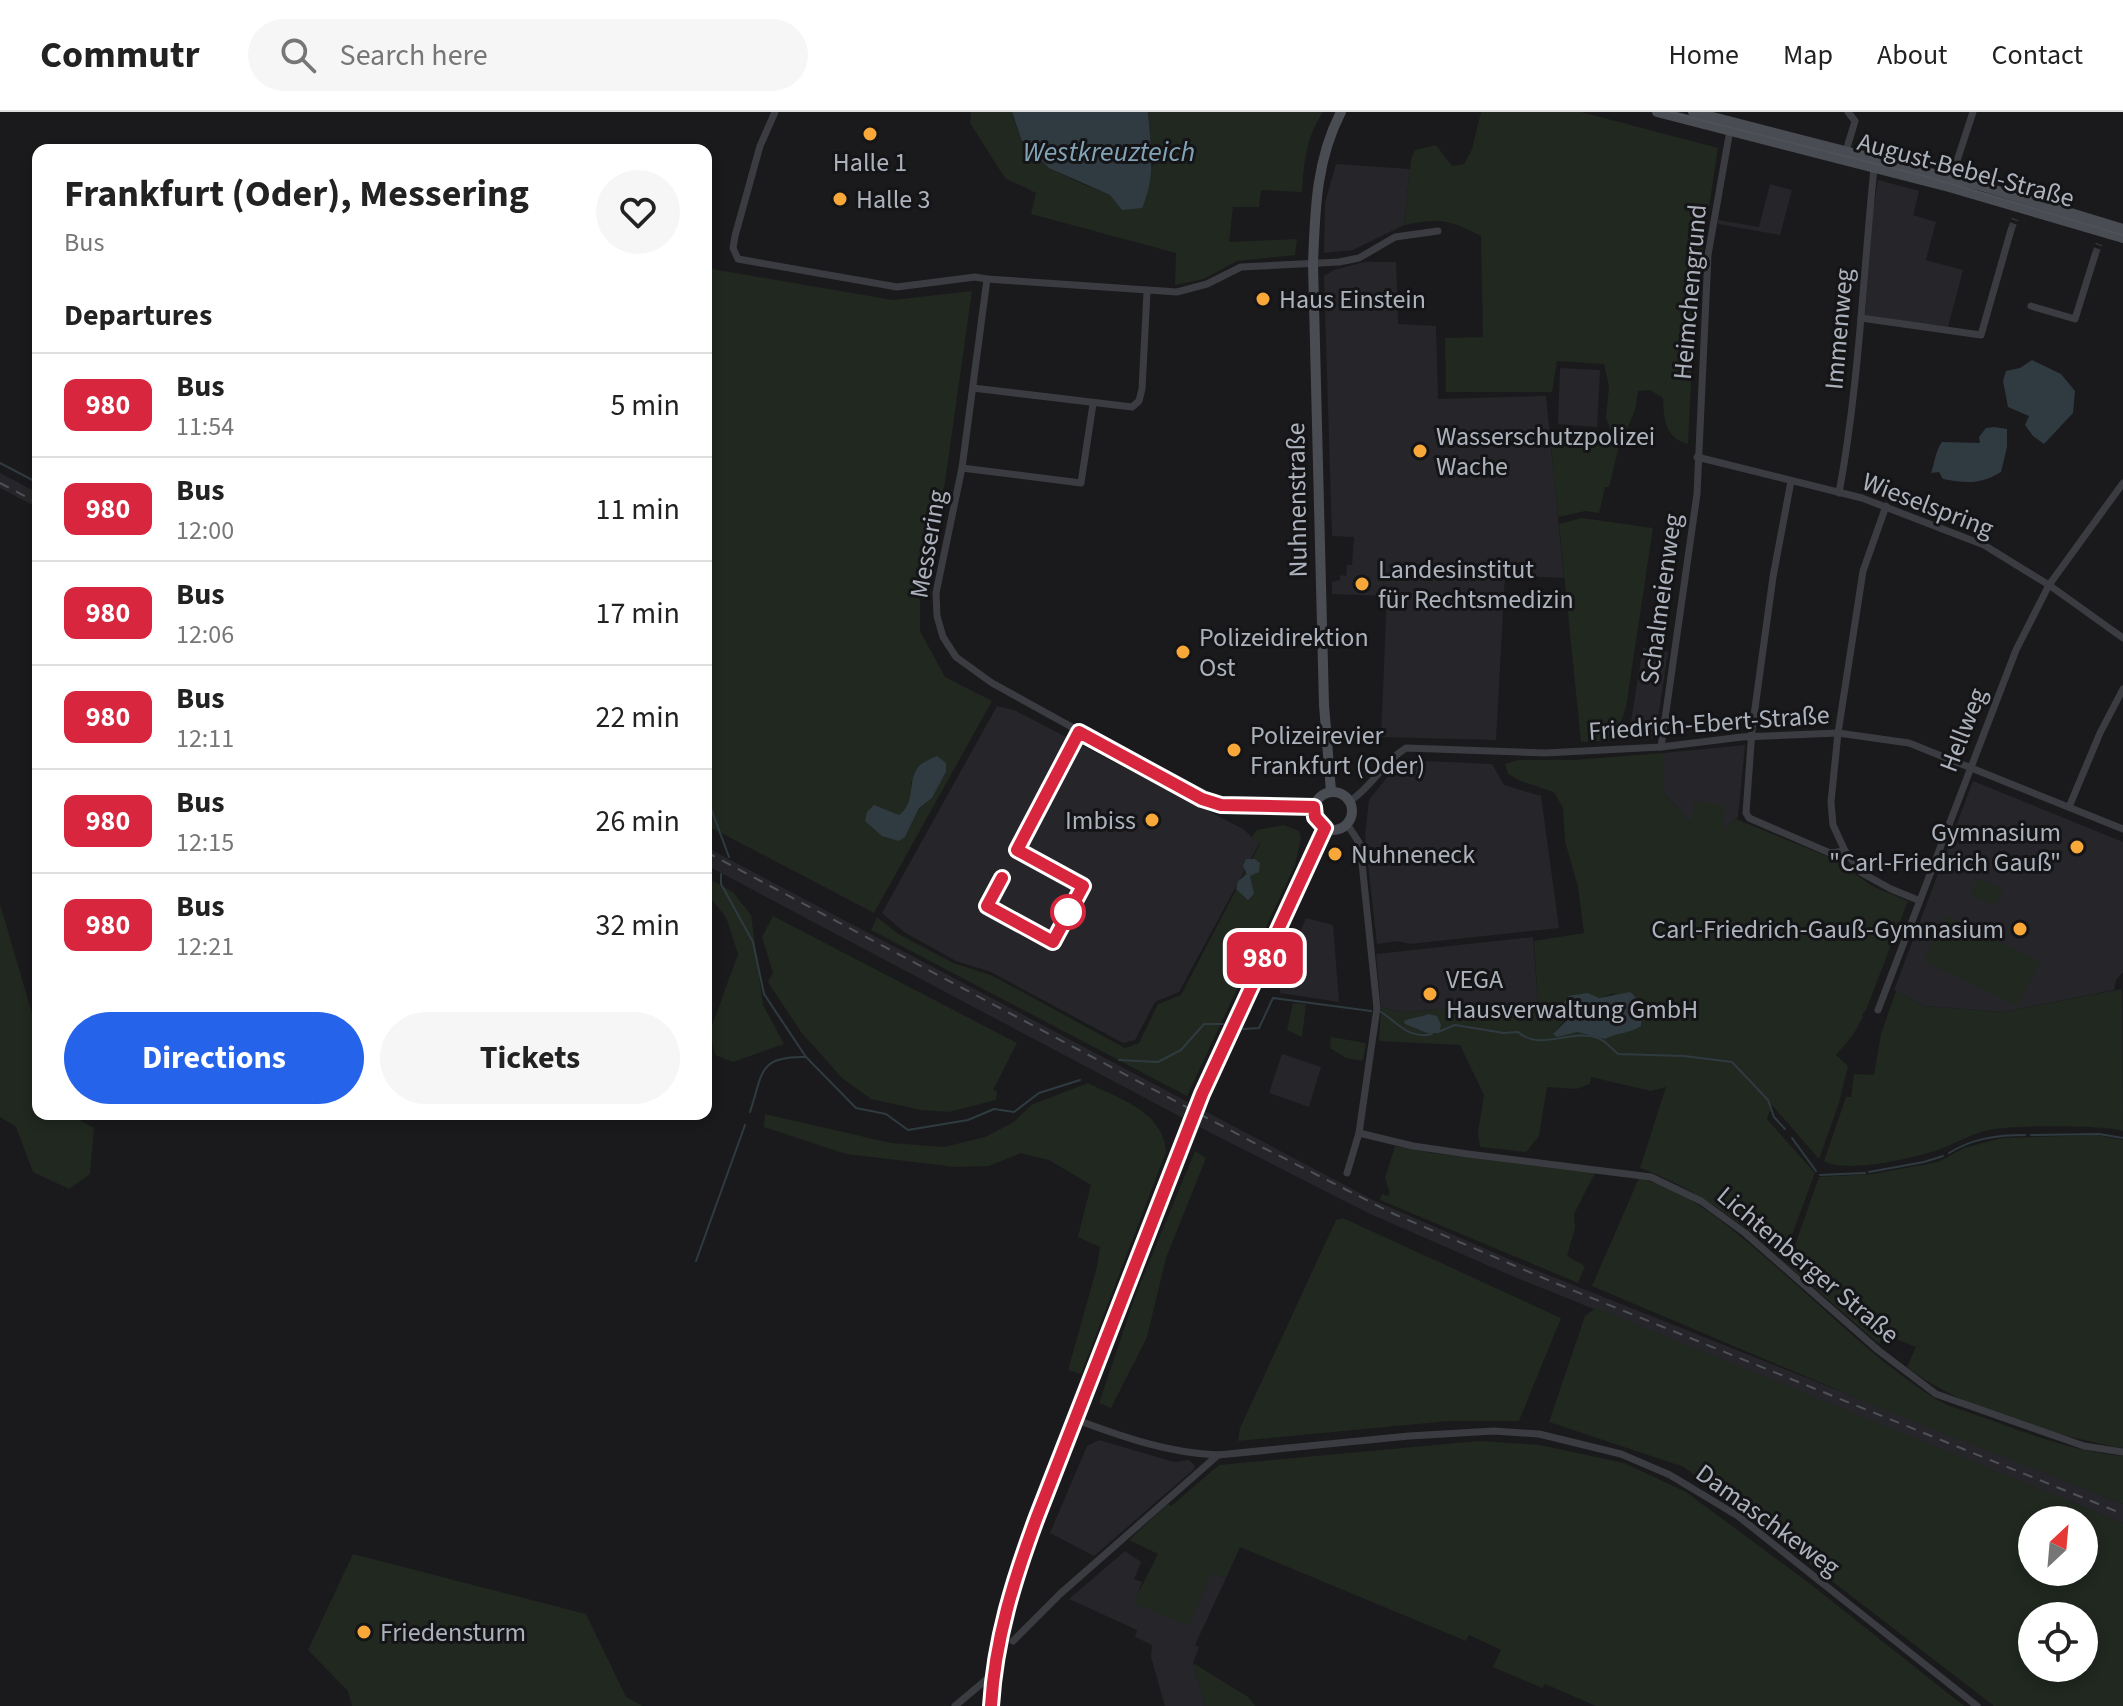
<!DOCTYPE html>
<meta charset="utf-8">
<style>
:root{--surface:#fff;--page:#f6f6f6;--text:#222;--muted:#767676;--line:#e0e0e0;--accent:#2563eb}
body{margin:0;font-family:"Source Sans 3",sans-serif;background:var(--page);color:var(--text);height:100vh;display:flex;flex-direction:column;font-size:30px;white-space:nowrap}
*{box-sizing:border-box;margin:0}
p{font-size:26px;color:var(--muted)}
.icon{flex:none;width:44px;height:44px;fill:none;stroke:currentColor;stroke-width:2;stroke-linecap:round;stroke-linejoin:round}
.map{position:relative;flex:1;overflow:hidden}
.details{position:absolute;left:32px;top:32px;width:680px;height:976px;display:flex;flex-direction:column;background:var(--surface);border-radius:16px;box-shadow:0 4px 12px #0003}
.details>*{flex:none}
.badge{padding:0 16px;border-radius:12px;font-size:28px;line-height:52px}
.needle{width:52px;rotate:26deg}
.tools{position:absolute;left:2018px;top:1394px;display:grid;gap:16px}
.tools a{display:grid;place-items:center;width:80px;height:80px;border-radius:50%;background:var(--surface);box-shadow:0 4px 12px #0003;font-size:40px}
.map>.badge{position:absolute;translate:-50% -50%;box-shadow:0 0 0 4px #fff}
h2{padding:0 32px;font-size:30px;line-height:72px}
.round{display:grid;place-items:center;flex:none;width:84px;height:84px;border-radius:42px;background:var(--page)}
.overview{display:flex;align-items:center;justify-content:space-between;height:136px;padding:0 32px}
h1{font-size:38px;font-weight:700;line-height:60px}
.primary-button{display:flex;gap:16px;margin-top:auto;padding:16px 32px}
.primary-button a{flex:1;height:92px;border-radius:48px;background:var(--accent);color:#fff;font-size:32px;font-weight:700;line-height:92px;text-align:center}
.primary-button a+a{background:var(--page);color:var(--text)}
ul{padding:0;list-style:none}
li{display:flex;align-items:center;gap:24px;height:104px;padding:0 32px;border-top:2px solid var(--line)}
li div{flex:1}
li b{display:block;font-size:30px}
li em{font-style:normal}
li .badge{min-width:88px;font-weight:700;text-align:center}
header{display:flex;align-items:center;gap:48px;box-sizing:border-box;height:112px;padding:0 40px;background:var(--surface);border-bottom:2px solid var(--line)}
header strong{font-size:38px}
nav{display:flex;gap:44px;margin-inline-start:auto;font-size:28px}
.search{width:560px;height:72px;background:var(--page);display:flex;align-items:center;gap:20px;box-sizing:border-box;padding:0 28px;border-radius:44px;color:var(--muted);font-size:30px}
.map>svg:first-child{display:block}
.built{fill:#26262a}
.green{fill:#202820;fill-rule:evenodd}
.water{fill:#2f3b41}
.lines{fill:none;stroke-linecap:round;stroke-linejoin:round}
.stream{stroke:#2f3b41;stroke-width:2}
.street-tunnel{stroke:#37383c;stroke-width:7;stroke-dasharray:7 3.5;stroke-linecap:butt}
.street{stroke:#3b3c42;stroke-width:7}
.secondary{stroke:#494c52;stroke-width:10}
.tram{stroke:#4e5157;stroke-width:2}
.rail{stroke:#4e5157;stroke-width:2;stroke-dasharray:10 8;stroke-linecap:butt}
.secondary-bridge{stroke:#494c52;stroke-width:10}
.line-casing{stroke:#fff;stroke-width:18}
.line{stroke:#d7263d;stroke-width:12}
.poi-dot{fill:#f7a838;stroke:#151518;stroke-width:3}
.stop-dot{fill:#fff;stroke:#d7263d;stroke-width:4}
.labels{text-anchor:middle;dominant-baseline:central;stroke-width:6;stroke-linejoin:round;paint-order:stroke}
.poi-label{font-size:26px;fill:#acb2bc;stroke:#151518;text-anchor:start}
.street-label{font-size:26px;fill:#acb2bc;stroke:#151518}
.water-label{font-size:28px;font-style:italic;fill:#83a3b7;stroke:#151518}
</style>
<header>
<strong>Commutr</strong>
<div class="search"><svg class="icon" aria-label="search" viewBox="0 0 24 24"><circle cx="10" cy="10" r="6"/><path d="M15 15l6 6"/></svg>Search here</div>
<nav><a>Home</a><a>Map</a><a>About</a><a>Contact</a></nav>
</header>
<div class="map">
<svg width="2123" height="1594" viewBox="0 0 2123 1594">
<rect width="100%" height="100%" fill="#1a1a1c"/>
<!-- built -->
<g class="built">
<path d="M1336,52L1410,57L1404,113L1353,138L1324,141L1325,91Z"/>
<path d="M1878,68L1919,79L1913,103L1936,110L1926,148L1963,158L1948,215L1865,204L1871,127L1869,126Z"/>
<path d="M1770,72L1792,78L1780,123L1718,112V108L1759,115Z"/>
<path d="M1364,150H1396L1398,212L1436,214L1438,287L1546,284L1564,466L1505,463L1496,628L1381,625L1387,484L1332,482V470L1340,468V463L1346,464L1347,453H1352L1354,425L1332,424L1324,164L1334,158Z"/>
<path d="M1560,256L1600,258L1597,315L1558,312Z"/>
<path d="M0,361L38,381V396L0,376Z"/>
<path d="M1643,536L1668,540L1655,626L1628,627Z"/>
<path d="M997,594L1014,598L1243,717L1259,732L1179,880L1155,890L1135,928L1123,931L991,860L956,849L904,820L882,801Z"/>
<path d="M1745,633L1738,705L1722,720L1691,711L1663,680V641Z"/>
<path d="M1401,648L1492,652L1504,673L1541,684L1559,816L1410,832L1398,829L1377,832L1365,724L1369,688Z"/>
<path d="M1973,669L2123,730V860L2116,868L2114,878L2004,900L1924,894L1894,878Z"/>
<path d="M706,735L1373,1088L1518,1151L2123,1392V1411L1512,1164L1368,1101L1213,1022L706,753Z"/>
<path d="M1306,806L1333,813L1339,890L1280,881L1281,865Z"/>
<path d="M1533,825L1538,891L1400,900L1381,895L1376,842Z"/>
<path d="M1282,942L1321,955L1309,995L1269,981Z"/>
<path d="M1099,1328L1174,1350L1189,1348L1195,1354L1194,1357L1094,1444L1050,1421L1087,1334Z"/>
<path d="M1125,1439L1141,1450L1134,1467L1142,1470L1134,1491L1212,1461L1226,1466L1195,1533L1199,1535L1193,1551L1205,1594H1165L1151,1545L1152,1533L1135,1525L1137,1518L1069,1487Z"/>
</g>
<!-- green -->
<g class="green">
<path d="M971,0H1012C1024,50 1066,66 1110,83L1153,54L1148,0H1323C1306,26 1304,50 1302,80L1261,78L1259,95H1233L1229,130L1297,127L1295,143L1237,149L1204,167L1175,173L1176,141L1031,102L1036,81L1005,66L970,11Z"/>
<path d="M1481,0H1581L1718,36L1695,188L1688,332C1664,325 1664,307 1663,286L1650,278L1638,279L1635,298L1627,317L1610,316L1606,306L1609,274L1604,252L1557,249L1552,280H1446L1445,226L1483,225L1481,124C1448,107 1440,106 1404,113L1411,47L1415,38L1436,33L1452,54L1464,52L1472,37Z"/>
<path d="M712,157L893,188L972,179L945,370L920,477V519L945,565L992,589L874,801L706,713V176ZM946,660L932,686L919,696L905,725L874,694L899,703C911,695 912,683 911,670Z"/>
<path d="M1550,323L1619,334L1609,375H1605L1599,401L1585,399L1558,405Z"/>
<path d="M1582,406L1653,416L1626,595L1620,612L1618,628L1581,630L1559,412Z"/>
<path d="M1663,641V680L1691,711L1694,689L1725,694L1723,719L1736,707L1834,747L1872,774L1908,789L1866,898L1862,903L1863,905L1853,923L1836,943L1848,954L1839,991L1819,1047L1772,993L1767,1007L1815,1061L1783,1147C1739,1109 1695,1076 1640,1056L1666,975L1651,979L1591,965L1590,972L1576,977L1547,975L1539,1024L1526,1040L1480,1035L1478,1021L1484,983L1460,933L1379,929L1381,895L1400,900L1538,891L1534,829L1584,821L1578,775L1565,729L1563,696L1554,680L1521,669L1508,662L1505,652L1518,648H1574ZM1588,881L1599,886L1614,881L1618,920L1605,927L1577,920L1553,922Z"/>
<path d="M1284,713L1299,719L1301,726L1295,753L1187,984L871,818L877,805L897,821L953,851L991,863L1125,936L1139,931L1158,892L1181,883L1260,732L1251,726L1257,718Z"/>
<path d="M706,765L733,780L751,803L763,893L784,932L733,950L715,943L710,919L738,842L726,805L706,781Z"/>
<path d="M1977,766L2003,777L1996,793L1970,783Z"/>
<path d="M0,792L38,922V1002H69L94,1016L90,1062L69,1077L33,1060L16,1015L0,1005Z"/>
<path d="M773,804L1017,931L993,978L997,979L996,988L949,1000L921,998L871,987L842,966L801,920L768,870L773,861L762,825Z"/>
<path d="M1946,804L2040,849L2017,894L1923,849Z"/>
<path d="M2122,877L2123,1019C2105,1013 2008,1013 1989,1018C1970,1022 1955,1032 1938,1038C1913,1046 1846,1062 1824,1049L1846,985H1851L1854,962L1874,963L1881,922L1896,879L1924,894L2004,900Z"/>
<path d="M1293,891L1306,892L1302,925L1287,918Z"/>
<path d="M1331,925L1366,931L1363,949L1346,946L1330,936Z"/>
<path d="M1088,971C1120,987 1164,1000 1166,1040L1081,1262L1068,1258L1097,1155L1100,1135L1078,1125L1091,1073L1049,1048L1021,1041L989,1054L955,1055L846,1042L764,1015L765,1002L891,1031L944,1035L985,1025L1014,1010L1031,993Z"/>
<path d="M2096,1023L2123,1028V1336C2056,1324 1961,1297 1907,1255L1916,1235L1883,1222L1879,1232L1788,1153L1819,1065L1873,1062L1938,1050L1964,1036L2002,1026Z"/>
<path d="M1395,1034L1432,1041L1595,1061L1574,1102L1575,1116L1567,1144L1585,1154L1578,1171L1380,1088L1382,1082L1388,1084L1390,1081L1385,1066Z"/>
<path d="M1195,1039L1206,1046L1166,1146L1147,1225L1111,1296L1099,1291L1136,1182Z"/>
<path d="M1639,1066C1694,1080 1739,1123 1781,1159C1829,1201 1877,1249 1931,1284C1946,1294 1965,1299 1982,1305C2027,1321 2075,1340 2123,1344V1392L1880,1296L1592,1174Z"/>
<path d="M1343,1106L1561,1206L1519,1309H1449L1238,1329L1240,1316L1336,1108Z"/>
<path d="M1596,1196L2123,1411V1594H1994L1684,1355L1549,1310L1585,1204ZM2032,1408H2084V1460H2032ZM2032,1504H2084V1556H2032Z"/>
<path d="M1478,1329L1540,1333L1624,1351L1686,1380L1809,1471L1964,1594H1596L1545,1572L1542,1576L1493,1555L1501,1538L1469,1523L1466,1529L1240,1435L1226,1466L1212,1461L1188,1514L1133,1491L1158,1442L1129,1428L1168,1392L1171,1394L1219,1353Z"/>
<path d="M353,1442L586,1502L626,1585L643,1594H352L348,1579L308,1538Z"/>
<path d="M1193,1551L1248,1585L1255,1594H1205Z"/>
</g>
<!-- water -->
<g class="water">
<path d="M1012,0H1148C1151,34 1156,65 1142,96L1122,98L1110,83L1049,56L1022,29Z"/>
<path d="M2032,248L2061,262L2075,279L2073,301L2044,332L2033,324L2025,313L2029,304L2008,295L2003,269L2006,259L2020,256Z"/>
<path d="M1994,315L2007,317V335L2001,360C1980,373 1966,371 1943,367L1939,360L1931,361C1935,350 1935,340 1942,330L1980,331L1979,325L1986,316Z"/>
<path d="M937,644L946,651V660L932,686L919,696L905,725L899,729L882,724L865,709L867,700L874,693L899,703C917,690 906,670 919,654C923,650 931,647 937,644Z"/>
<path d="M1246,747H1255L1260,751L1259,760L1250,764L1254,782L1248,788L1236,777L1238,769L1247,762L1243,754Z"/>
<path d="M1630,880C1643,890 1642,899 1641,914C1629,922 1618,920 1605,927L1577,920L1557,925L1553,922L1567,908L1564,891L1568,884L1588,881L1599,886Z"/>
<path d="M1428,902L1437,904L1441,913L1439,921H1427L1405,912L1404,909C1412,905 1420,906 1428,902Z"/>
</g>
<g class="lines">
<!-- stream -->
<g class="stream">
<path d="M0,351L38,371"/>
<path d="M706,683L729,745"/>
<path d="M721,762V772L753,830L764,882L806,945L856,996L886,1002L908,1018L968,1008L994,997L1014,1000L1039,981L1080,968"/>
<path d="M1381,900C1397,910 1409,928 1432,922"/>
<path d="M1243,917L1259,916L1273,886L1371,899"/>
<path d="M1438,920L1455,913L1504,921L1518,920C1541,940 1571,916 1598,926C1606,929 1612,937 1618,942L1684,944L1732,950L1768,988L1774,1005L1785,1017"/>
<path d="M1119,948L1158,950L1181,938L1204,912H1223"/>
<path d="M750,1000C763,961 758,944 805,945"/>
<path d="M2031,1023L2099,1022L2123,1026"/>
<path d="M1792,1026L1816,1059"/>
<path d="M1949,1041C1973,1026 1998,1023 2025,1023"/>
<path d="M1869,1060L1924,1050L1943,1044"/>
<path d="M1820,1063L1865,1061"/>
<path d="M696,1149L745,1013"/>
</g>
<!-- street-tunnel -->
<g class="street-tunnel">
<path d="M2011,118L2015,107"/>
<path d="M2095,143L2099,132"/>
</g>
<!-- street -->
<g class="street">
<path d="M775,0L760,34L735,124L733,136L738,147L897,175L975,165L987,167"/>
<path d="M1846,39L1855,9L1848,0"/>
<path d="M1950,70L1973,0"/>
<path d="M2031,194L2075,207L2095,143"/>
<path d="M1861,206L1981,223L2011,118"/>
<path d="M973,276L1132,295L1139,289L1142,277L1147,180"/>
<path d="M1697,345L1862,386L1984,433L2049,473L2123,526"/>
<path d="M962,356L1081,371L1093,292"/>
<path d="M1791,369L1773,465L1752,618L1746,701L1749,706L1830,741L1845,739"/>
<path d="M1839,381C1859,274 1863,164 1874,56"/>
<path d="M1886,394L1863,459L1838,621L1831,690L1833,713L1845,739L1862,761L1891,777L1918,788"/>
<path d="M1661,635L1697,382L1708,143L1730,18"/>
<path d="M1350,689C1372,675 1384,649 1406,636L1545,641L1661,635L1742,625L1838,621L1909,631L2123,717"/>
<path d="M1314,695L1221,693L1202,687L992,571L956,545L943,525L937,504L936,481L962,356L987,167L1177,180L1207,172L1241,155L1339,150L1359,146L1395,125L1438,119"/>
<path d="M2069,695L2100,621L2123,577"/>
<path d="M1347,712L1360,732L1377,896L1359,1021L1347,1061"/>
<path d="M1878,898L2016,538L2049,473L2123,371"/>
<path d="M1359,1021L1413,1034L1468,1042L1651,1065L1701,1089L1745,1121L1878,1238L1936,1282L2084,1334L2123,1340"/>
<path d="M1077,1308C1123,1325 1168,1341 1218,1343L1409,1324L1494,1319L1539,1322L1621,1342L1670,1363L1738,1404L1977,1594"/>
<path d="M1013,1529L1060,1482L1218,1343"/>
<path d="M955,1594L993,1562"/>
</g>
<!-- secondary -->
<g class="secondary">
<path d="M1657,0L1949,75L2123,126"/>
<path d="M1693,0L1985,75L2123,117"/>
<path d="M1331,679L1324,593L1313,152C1315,99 1316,48 1341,0"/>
<circle cx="1333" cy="699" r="19"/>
<path d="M1202,982L1325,716"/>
<path d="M991,1594L997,1537L1014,1467L1179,1042"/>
</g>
<!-- tram -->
<path class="tram" d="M1669,0L1921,63L2123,123"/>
<!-- rail -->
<g class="rail">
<path d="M0,371L38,391"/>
<path d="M706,740L1260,1034L1394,1102L1555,1171L2123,1402"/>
</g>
<!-- secondary-bridge -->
<path class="secondary-bridge" d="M1179,1042L1202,982"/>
</g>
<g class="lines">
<defs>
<path id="line" d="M991,1594C995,1527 1014,1467 1037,1405L1202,982L1325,716L1315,705L1314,695L1221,693L1202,687L1079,620L1017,738L1083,774L1053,830L987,794L1002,766"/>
</defs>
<!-- line casing -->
<use href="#line" class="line-casing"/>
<!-- line -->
<use href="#line" class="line"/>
</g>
<!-- markers -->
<g class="poi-dot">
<circle cx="870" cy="22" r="8"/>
<circle cx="840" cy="87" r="8"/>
<circle cx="1263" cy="187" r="8"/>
<circle cx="1420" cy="339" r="8"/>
<circle cx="1362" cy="472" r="8"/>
<circle cx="1183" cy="540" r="8"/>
<circle cx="1234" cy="638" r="8"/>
<circle cx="1152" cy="708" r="8"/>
<circle cx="2077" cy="735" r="8"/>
<circle cx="1335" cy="742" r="8"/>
<circle cx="2020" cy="817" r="8"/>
<circle cx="1430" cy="882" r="8"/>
<circle cx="364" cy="1520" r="8"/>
</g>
<circle class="stop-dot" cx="1068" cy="800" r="16"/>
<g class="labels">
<!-- poi labels -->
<g class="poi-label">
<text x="870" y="50" text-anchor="middle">Halle 1</text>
<text x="856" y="87">Halle 3</text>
<text x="1279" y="187">Haus Einstein</text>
<text x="1436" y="324">Wasserschutzpolizei<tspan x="1436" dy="30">Wache</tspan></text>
<text x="1378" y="457">Landesinstitut<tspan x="1378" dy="30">für Rechtsmedizin</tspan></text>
<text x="1199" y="525">Polizeidirektion<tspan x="1199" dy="30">Ost</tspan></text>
<text x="1250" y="623">Polizeirevier<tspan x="1250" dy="30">Frankfurt (Oder)</tspan></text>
<text x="1136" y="708" text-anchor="end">Imbiss</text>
<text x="2061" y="720" text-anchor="end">Gymnasium<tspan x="2061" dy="30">"Carl-Friedrich Gauß"</tspan></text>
<text x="1351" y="742">Nuhneneck</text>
<text x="2004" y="817" text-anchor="end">Carl-Friedrich-Gauß-Gymnasium</text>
<text x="1446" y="867">VEGA<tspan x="1446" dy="30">Hausverwaltung GmbH</tspan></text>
<text x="380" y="1520">Friedensturm</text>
</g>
<!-- street labels -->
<g class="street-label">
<text transform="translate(1966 58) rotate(15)">August-Bebel-Straße</text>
<text transform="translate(1690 180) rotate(-85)">Heimchengrund</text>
<text transform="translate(1839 217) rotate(-85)">Immenweg</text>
<text transform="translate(1297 388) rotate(-91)">Nuhnenstraße</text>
<text transform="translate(1928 393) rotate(21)">Wieselspring</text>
<text transform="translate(928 432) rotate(-80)">Messering</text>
<text transform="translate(1661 487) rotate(-82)">Schalmeienweg</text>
<text transform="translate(1709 611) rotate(-4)">Friedrich-Ebert-Straße</text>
<text transform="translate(1963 618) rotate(-69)">Hellweg</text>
<text transform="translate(1808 1153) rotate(40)">Lichtenberger Straße</text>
<text transform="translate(1768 1408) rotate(36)">Damaschkeweg</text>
</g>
<!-- water labels -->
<g class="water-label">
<text x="1109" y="40">Westkreuzteich</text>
</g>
</g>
</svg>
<div class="tools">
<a><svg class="needle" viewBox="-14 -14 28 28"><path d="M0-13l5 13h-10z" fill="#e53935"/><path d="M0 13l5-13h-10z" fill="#767676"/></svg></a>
<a><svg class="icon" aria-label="locate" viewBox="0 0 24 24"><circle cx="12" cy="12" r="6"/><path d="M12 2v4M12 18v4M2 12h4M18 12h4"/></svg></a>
</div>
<b class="badge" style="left:1265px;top:846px;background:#d7263d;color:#fff">980</b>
<section class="details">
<div class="overview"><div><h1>Frankfurt (Oder), Messering</h1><p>Bus</p></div><a class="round"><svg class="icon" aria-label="heart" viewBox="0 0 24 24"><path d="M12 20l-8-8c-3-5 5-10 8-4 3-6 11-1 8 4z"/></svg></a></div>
<h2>Departures</h2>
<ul>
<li><span class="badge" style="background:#d7263d;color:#fff">980</span><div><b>Bus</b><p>11:54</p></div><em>5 min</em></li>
<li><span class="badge" style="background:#d7263d;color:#fff">980</span><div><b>Bus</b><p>12:00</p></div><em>11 min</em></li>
<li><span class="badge" style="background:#d7263d;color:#fff">980</span><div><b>Bus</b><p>12:06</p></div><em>17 min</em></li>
<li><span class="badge" style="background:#d7263d;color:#fff">980</span><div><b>Bus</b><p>12:11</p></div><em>22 min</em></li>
<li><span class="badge" style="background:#d7263d;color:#fff">980</span><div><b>Bus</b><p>12:15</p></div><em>26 min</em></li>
<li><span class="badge" style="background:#d7263d;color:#fff">980</span><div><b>Bus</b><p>12:21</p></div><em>32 min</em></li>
</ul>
<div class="primary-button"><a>Directions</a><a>Tickets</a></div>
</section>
</div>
